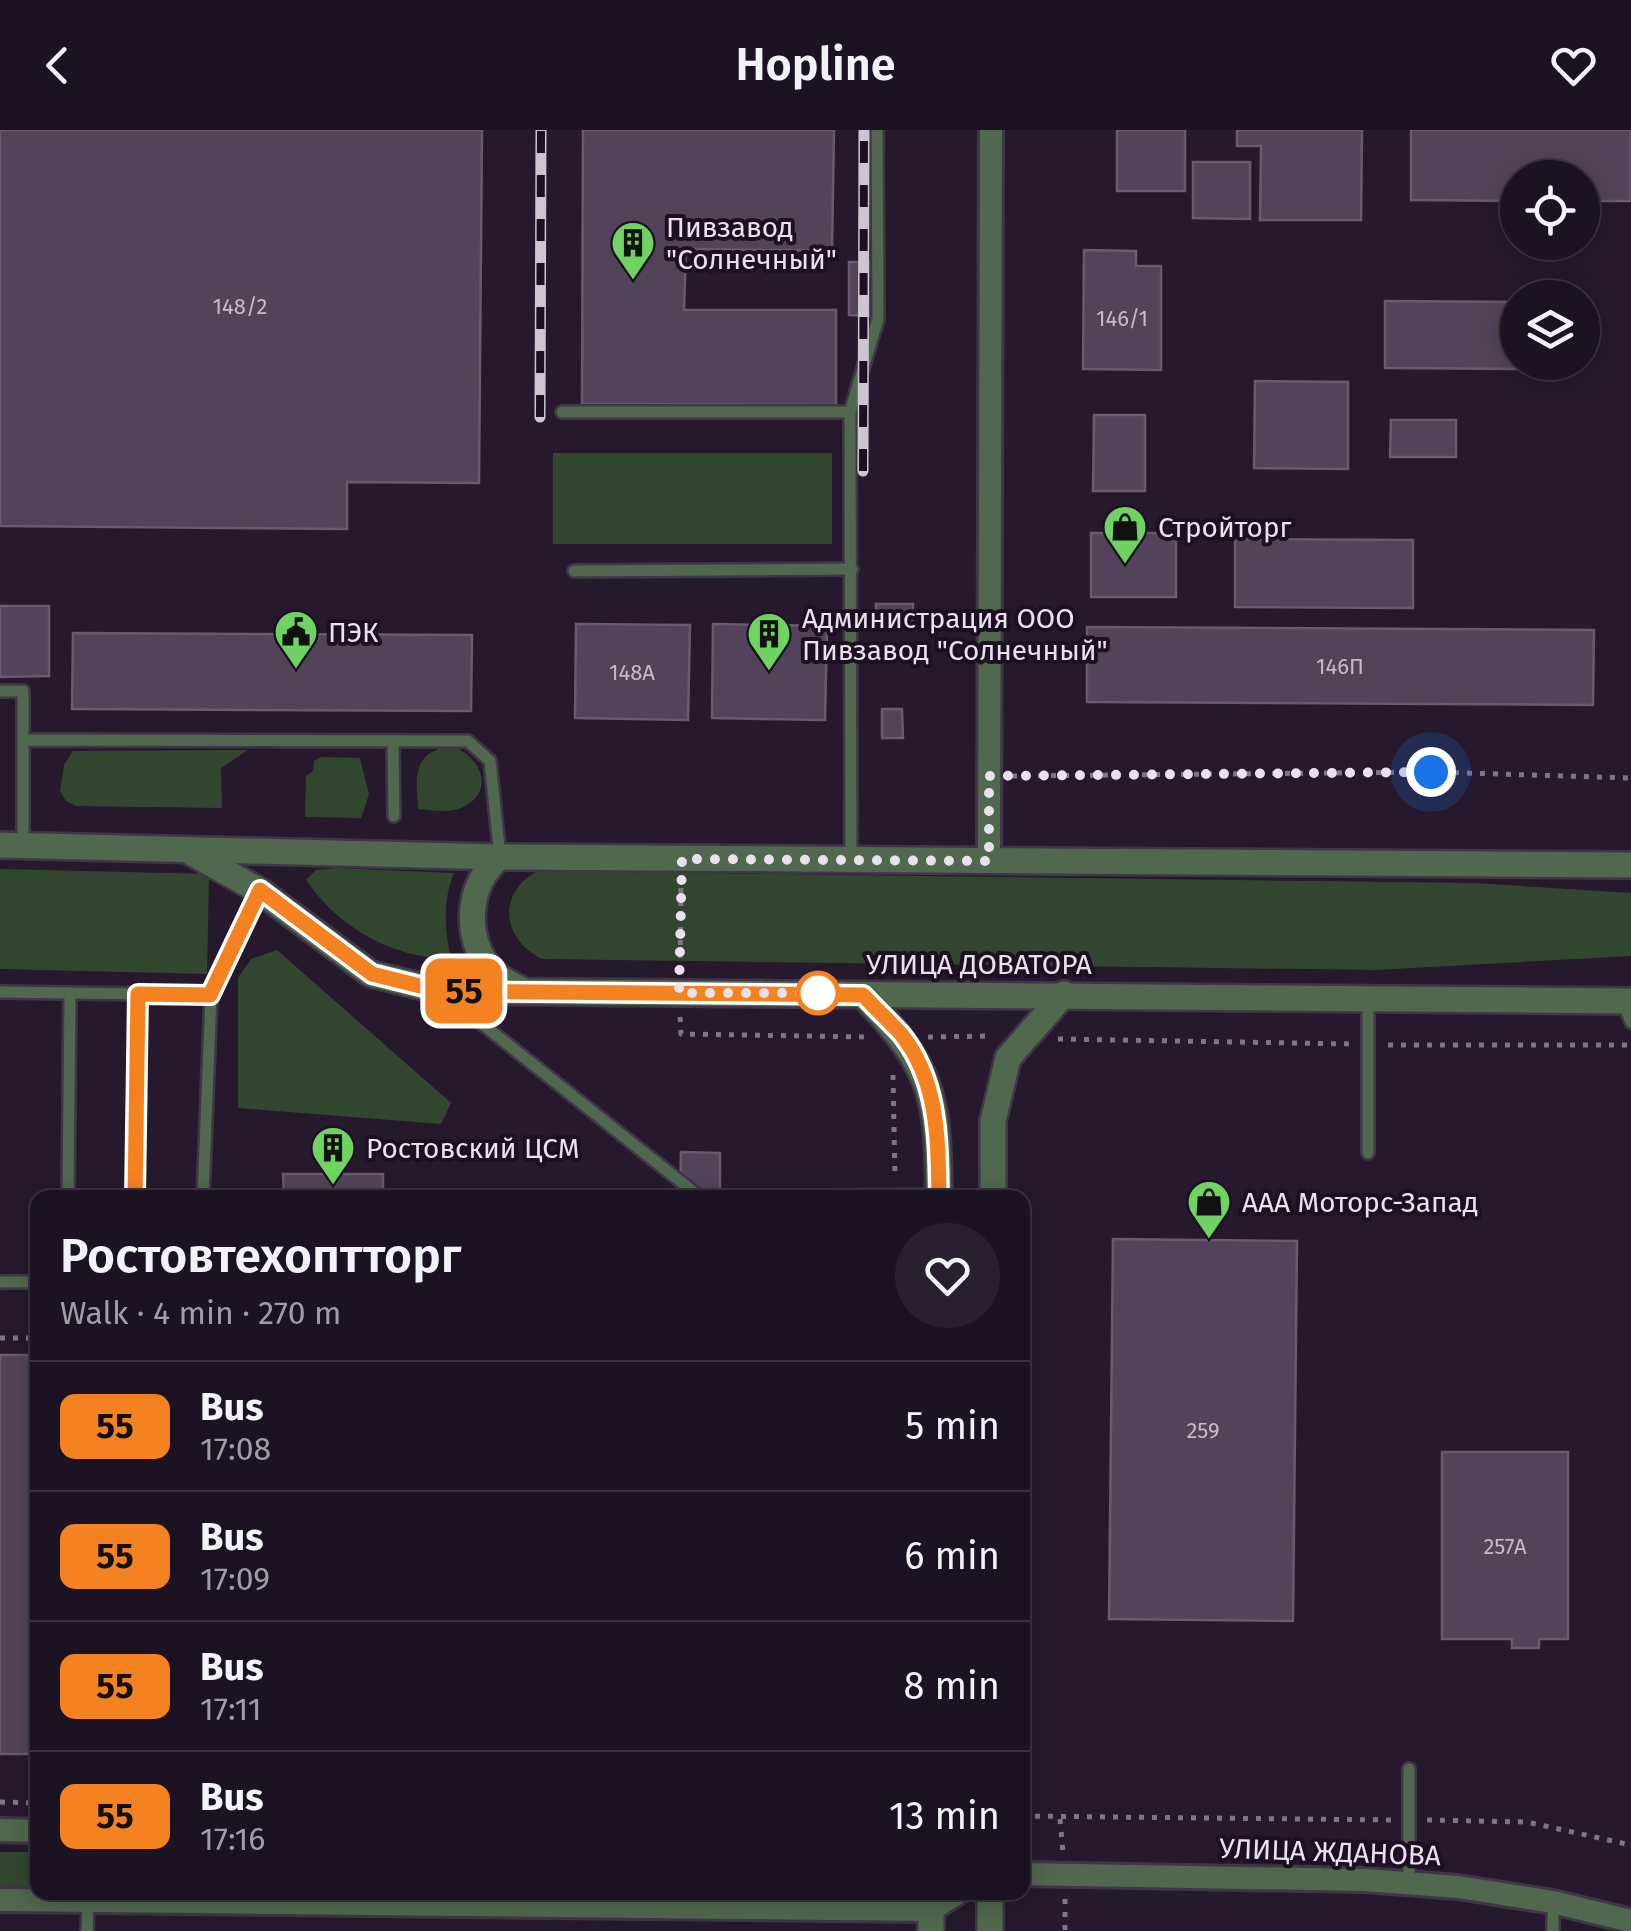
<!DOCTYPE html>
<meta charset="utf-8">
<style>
:root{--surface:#1c1322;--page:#29202f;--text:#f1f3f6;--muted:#a09ea5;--line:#3a3240}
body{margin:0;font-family:"Fira Sans",sans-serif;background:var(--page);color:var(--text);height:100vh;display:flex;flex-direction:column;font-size:38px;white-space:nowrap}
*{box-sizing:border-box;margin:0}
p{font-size:32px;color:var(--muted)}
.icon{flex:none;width:55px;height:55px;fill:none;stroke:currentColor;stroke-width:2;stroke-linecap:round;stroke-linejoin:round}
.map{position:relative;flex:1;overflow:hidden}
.sheet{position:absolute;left:30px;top:1060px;width:1000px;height:710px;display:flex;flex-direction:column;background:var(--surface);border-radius:20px;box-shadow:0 5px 25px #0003,0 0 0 2px var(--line)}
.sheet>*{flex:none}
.badge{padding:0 20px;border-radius:15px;font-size:35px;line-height:65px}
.controls{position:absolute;left:1500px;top:30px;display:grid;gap:20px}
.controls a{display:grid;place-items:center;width:100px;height:100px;border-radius:50%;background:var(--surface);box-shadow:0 5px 25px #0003,0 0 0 2px var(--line);font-size:50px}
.you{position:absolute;width:50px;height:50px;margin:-25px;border:8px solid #fff;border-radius:50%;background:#1a73e8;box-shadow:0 0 0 15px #1a73e833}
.map>.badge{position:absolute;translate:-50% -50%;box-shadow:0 0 0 5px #fff}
.round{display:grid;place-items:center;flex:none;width:105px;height:105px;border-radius:52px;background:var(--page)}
.headline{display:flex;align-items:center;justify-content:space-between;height:170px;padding:0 30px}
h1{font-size:48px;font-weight:600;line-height:75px}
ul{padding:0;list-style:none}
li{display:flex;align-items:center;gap:30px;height:130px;padding:0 30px;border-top:2px solid var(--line)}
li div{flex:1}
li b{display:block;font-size:38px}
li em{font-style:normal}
li .badge{min-width:110px;font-weight:700;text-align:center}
header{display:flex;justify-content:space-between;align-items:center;height:130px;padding:0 30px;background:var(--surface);font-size:45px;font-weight:600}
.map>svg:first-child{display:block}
.grass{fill:#32462f}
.building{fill:#52435a;stroke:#695971;stroke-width:2.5}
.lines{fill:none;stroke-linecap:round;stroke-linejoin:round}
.service-casing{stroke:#413548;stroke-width:16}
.minor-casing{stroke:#413548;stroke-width:28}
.tertiary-casing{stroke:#413548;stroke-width:30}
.path{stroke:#807586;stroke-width:5;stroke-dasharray:5 8;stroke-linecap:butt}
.service{stroke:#50684d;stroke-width:11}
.minor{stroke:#50684d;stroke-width:22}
.tertiary{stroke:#50684d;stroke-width:25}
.rail-casing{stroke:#cec5d3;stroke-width:11}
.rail{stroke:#1d1023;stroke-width:8;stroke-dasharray:22;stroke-linecap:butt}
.line-casing{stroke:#fff;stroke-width:22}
.line{stroke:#f58220;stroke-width:15}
.walk{stroke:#eae1ef;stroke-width:10;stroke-dasharray:0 18}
.stop-dot{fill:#fff;stroke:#f58220;stroke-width:5}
.labels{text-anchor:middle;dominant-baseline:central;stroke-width:8;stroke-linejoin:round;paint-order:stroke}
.number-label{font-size:22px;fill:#c4baca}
.poi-label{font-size:28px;fill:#eae1ef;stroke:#1d1023;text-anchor:start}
.street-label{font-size:28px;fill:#eae1ef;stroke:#1d1023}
</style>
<header><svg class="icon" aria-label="back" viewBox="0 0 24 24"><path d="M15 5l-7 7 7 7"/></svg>Hopline<svg class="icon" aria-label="heart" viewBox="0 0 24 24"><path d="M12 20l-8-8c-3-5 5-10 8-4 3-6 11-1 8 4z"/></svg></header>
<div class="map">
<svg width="1631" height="1801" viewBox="0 0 1631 1801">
<rect width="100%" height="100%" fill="#26192d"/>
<!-- grass -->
<g class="grass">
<rect x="553" y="323" width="279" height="91"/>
<path d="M453,616C479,627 496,659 465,676C452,684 433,680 418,679C416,646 412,621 453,616Z"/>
<path d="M248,620L221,638L222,678L76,676L66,671L60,661L64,635L73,621Z"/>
<path d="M321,627L360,628L369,664L361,688L305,687L306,646L313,641L314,631Z"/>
<path d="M336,738L454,743C442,773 445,798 451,829C393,828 340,799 306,750L316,740Z"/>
<path d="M0,739L209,744L207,844L0,839Z"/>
<path d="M538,741L1474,753L1631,763V826L1376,840L542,829C502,809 496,763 538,741Z"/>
<path d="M277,820L451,973L441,994L238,978V848L251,829Z"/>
<rect x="0" y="1722" width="37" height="35"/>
</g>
<!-- building -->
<g class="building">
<path d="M0,0H482L479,353L347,352V399L0,396Z"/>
<path d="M583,0H834L832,121L686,119L684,180H836V275L582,274Z"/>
<rect x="1117" y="0" width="68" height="61"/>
<path d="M1237,0H1362L1361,90H1260L1261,16H1237Z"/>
<path d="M1411,0H1631V71H1582V48H1518V71L1411,70Z"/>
<path d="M1193,32H1250V89L1193,88Z"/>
<path d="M1084,120L1136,121V136H1161V240L1083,239Z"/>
<path d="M849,132H874L873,186L849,185Z"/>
<path d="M1385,171L1518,172V232H1521V239L1385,238Z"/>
<path d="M1255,251L1348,252V339L1254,338Z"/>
<path d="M1094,285H1145V361H1093Z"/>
<path d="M1391,290H1456V327H1390Z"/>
<rect x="1091" y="403" width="85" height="64"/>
<path d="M1235,409L1413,410V478L1235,477Z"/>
<path d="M876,474H913V497L876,496Z"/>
<path d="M0,476H49V546L0,547Z"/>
<path d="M576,494L690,495L688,590L575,588Z"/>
<path d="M713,494L827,496L825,590L712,588Z"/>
<path d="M1087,497L1594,500L1593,575L1087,572Z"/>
<path d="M73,503L472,505L471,581L72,579Z"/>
<path d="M882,579H902L903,608H882Z"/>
<path d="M681,1022L720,1023V1068H680Z"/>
<path d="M283,1044H383V1068H284Z"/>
<path d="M1113,1109L1297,1111L1293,1491L1109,1489Z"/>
<rect x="0" y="1225" width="38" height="399"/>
<path d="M1442,1322H1568V1509H1539V1518H1512V1509H1442Z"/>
</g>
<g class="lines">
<defs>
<g id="service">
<path d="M562,282H850L851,729"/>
<path d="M850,282L878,189L877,0"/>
<path d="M574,441L852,439"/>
<path d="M0,561H23V610"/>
<path d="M393,611L394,686"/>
<path d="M23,715V610L468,611L490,631L500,727"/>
<path d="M0,862L211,865L260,761"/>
<path d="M447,866L700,1067L939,1065"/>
<path d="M1368,868V1023"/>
<path d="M1622,871L1631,892"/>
<path d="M68,1068L70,863"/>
<path d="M135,1068L138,863"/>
<path d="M203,1068L211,865"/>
<path d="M0,1152H38"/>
<path d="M1409,1753V1639"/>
<path d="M1553,1772V1801"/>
<path d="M87,1801L88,1771"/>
</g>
<g id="minor">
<path d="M989,731L991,0"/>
<path d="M0,1700L38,1701"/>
<path d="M1022,1744L1364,1750L1458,1757L1553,1772L1631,1791"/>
<path d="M0,1770L931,1780L959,1762"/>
</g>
<g id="tertiary">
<path d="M0,715L500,727L1631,735"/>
<path d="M192,723L260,761L371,844L440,861L1631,871"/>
<path d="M500,727C467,753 463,807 491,840C498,849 514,855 523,861"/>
<path d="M863,865C934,940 938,966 939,1068"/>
<path d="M993,1068V991L1008,928L1064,864"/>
<path d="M931,1762V1801"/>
<path d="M990,1762V1801"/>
</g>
</defs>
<!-- service casing -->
<use href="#service" class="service-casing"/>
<!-- minor casing -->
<use href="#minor" class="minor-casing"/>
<!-- tertiary casing -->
<use href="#tertiary" class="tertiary-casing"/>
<!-- path -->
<g class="path">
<path d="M1012,646L1431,642L1631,648"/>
<path d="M680,841L681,752"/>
<path d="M680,887L681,904L867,907"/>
<path d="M928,907L992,906"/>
<path d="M1058,909L1352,914"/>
<path d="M1388,915H1631"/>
<path d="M893,945L895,1049"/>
<path d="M0,1208H38"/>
<path d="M0,1672L38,1673"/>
<path d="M1022,1686L1391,1690"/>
<path d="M1060,1689L1063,1723"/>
<path d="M1427,1690L1527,1692L1631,1715"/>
<path d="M1065,1769V1801"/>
</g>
<!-- service -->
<use href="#service" class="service"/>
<!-- minor -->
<use href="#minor" class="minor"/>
<!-- tertiary -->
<use href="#tertiary" class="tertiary"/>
<defs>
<g id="rail">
<path d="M540,287L541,0"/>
<path d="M863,341L864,0"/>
</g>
</defs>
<!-- rail casing -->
<use href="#rail" class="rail-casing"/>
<!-- rail -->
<use href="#rail" class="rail"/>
</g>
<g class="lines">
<defs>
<path id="line" d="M135,1068L138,864L210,865L260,760L372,844L440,861L863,865C875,878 889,891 901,904C939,951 938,1011 939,1068"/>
</defs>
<!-- line casing -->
<use href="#line" class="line-casing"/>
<!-- line -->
<use href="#line" class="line"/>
<!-- walk -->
<path class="walk" d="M818,863H679L682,729L989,731V646L1431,642"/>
</g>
<!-- icons -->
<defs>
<symbol id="building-pin" viewBox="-11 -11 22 30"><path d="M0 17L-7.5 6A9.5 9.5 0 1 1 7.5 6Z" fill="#6ed360" stroke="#1d1023"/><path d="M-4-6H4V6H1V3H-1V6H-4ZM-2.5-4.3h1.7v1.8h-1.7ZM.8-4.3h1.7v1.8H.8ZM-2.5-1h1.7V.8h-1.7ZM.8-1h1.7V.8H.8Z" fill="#111"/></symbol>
<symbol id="shop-pin" viewBox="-11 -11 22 30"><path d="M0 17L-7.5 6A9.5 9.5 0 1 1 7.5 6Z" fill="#6ed360" stroke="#1d1023"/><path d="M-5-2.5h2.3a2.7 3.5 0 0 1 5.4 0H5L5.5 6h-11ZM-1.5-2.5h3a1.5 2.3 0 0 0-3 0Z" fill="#111"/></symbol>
<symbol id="civic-pin" viewBox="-11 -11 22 30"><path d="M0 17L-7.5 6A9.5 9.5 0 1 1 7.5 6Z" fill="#6ed360" stroke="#1d1023"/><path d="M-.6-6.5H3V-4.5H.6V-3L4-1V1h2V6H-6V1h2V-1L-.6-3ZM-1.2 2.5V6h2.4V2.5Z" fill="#111"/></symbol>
</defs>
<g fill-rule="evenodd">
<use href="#building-pin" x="608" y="88" width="50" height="68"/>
<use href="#shop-pin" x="1100" y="372" width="50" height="68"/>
<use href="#civic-pin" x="271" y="477" width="50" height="68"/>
<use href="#building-pin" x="744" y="479" width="50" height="68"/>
<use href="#building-pin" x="308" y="993" width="50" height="68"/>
<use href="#shop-pin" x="1184" y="1047" width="50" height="68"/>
</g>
<!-- markers -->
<circle class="stop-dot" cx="818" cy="863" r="20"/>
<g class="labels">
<!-- number labels -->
<g class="number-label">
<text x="240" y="176">148/2</text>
<text x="1122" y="188">146/1</text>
<text x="1340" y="536">146П</text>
<text x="632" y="542">148А</text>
<text x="1203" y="1300">259</text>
<text x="1505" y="1416">257А</text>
</g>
<!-- poi labels -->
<g class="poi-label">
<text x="666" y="97">Пивзавод<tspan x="666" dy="32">"Солнечный"</tspan></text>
<text x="1158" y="397">Стройторг</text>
<text x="802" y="488">Администрация ООО<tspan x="802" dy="32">Пивзавод "Солнечный"</tspan></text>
<text x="328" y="502">ПЭК</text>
<text x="366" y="1018">Ростовский ЦСМ</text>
<text x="1242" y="1072">ААА Моторс-Запад</text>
</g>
<!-- street labels -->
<g class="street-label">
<text x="979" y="834">УЛИЦА ДОВАТОРА</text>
<text transform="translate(1330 1722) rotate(2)">УЛИЦА ЖДАНОВА</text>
</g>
</g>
</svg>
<div class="controls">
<a><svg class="icon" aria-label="locate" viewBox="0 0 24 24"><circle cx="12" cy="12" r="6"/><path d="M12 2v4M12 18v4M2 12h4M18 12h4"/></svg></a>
<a><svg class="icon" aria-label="layers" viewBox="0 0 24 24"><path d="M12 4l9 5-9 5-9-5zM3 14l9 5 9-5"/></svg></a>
</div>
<div class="you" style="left:1431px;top:642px"></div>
<b class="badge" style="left:464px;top:861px;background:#f58220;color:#111">55</b>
<section class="sheet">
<div class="headline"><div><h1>Ростовтехоптторг</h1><p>Walk · 4 min · 270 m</p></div><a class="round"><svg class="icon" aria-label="heart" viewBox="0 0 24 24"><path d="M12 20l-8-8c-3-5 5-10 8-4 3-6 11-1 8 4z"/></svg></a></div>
<ul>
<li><span class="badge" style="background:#f58220;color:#111">55</span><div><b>Bus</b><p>17:08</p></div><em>5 min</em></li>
<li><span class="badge" style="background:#f58220;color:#111">55</span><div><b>Bus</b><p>17:09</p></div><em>6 min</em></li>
<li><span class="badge" style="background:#f58220;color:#111">55</span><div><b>Bus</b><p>17:11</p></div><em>8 min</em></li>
<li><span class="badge" style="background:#f58220;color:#111">55</span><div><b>Bus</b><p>17:16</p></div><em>13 min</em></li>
</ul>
</section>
</div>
